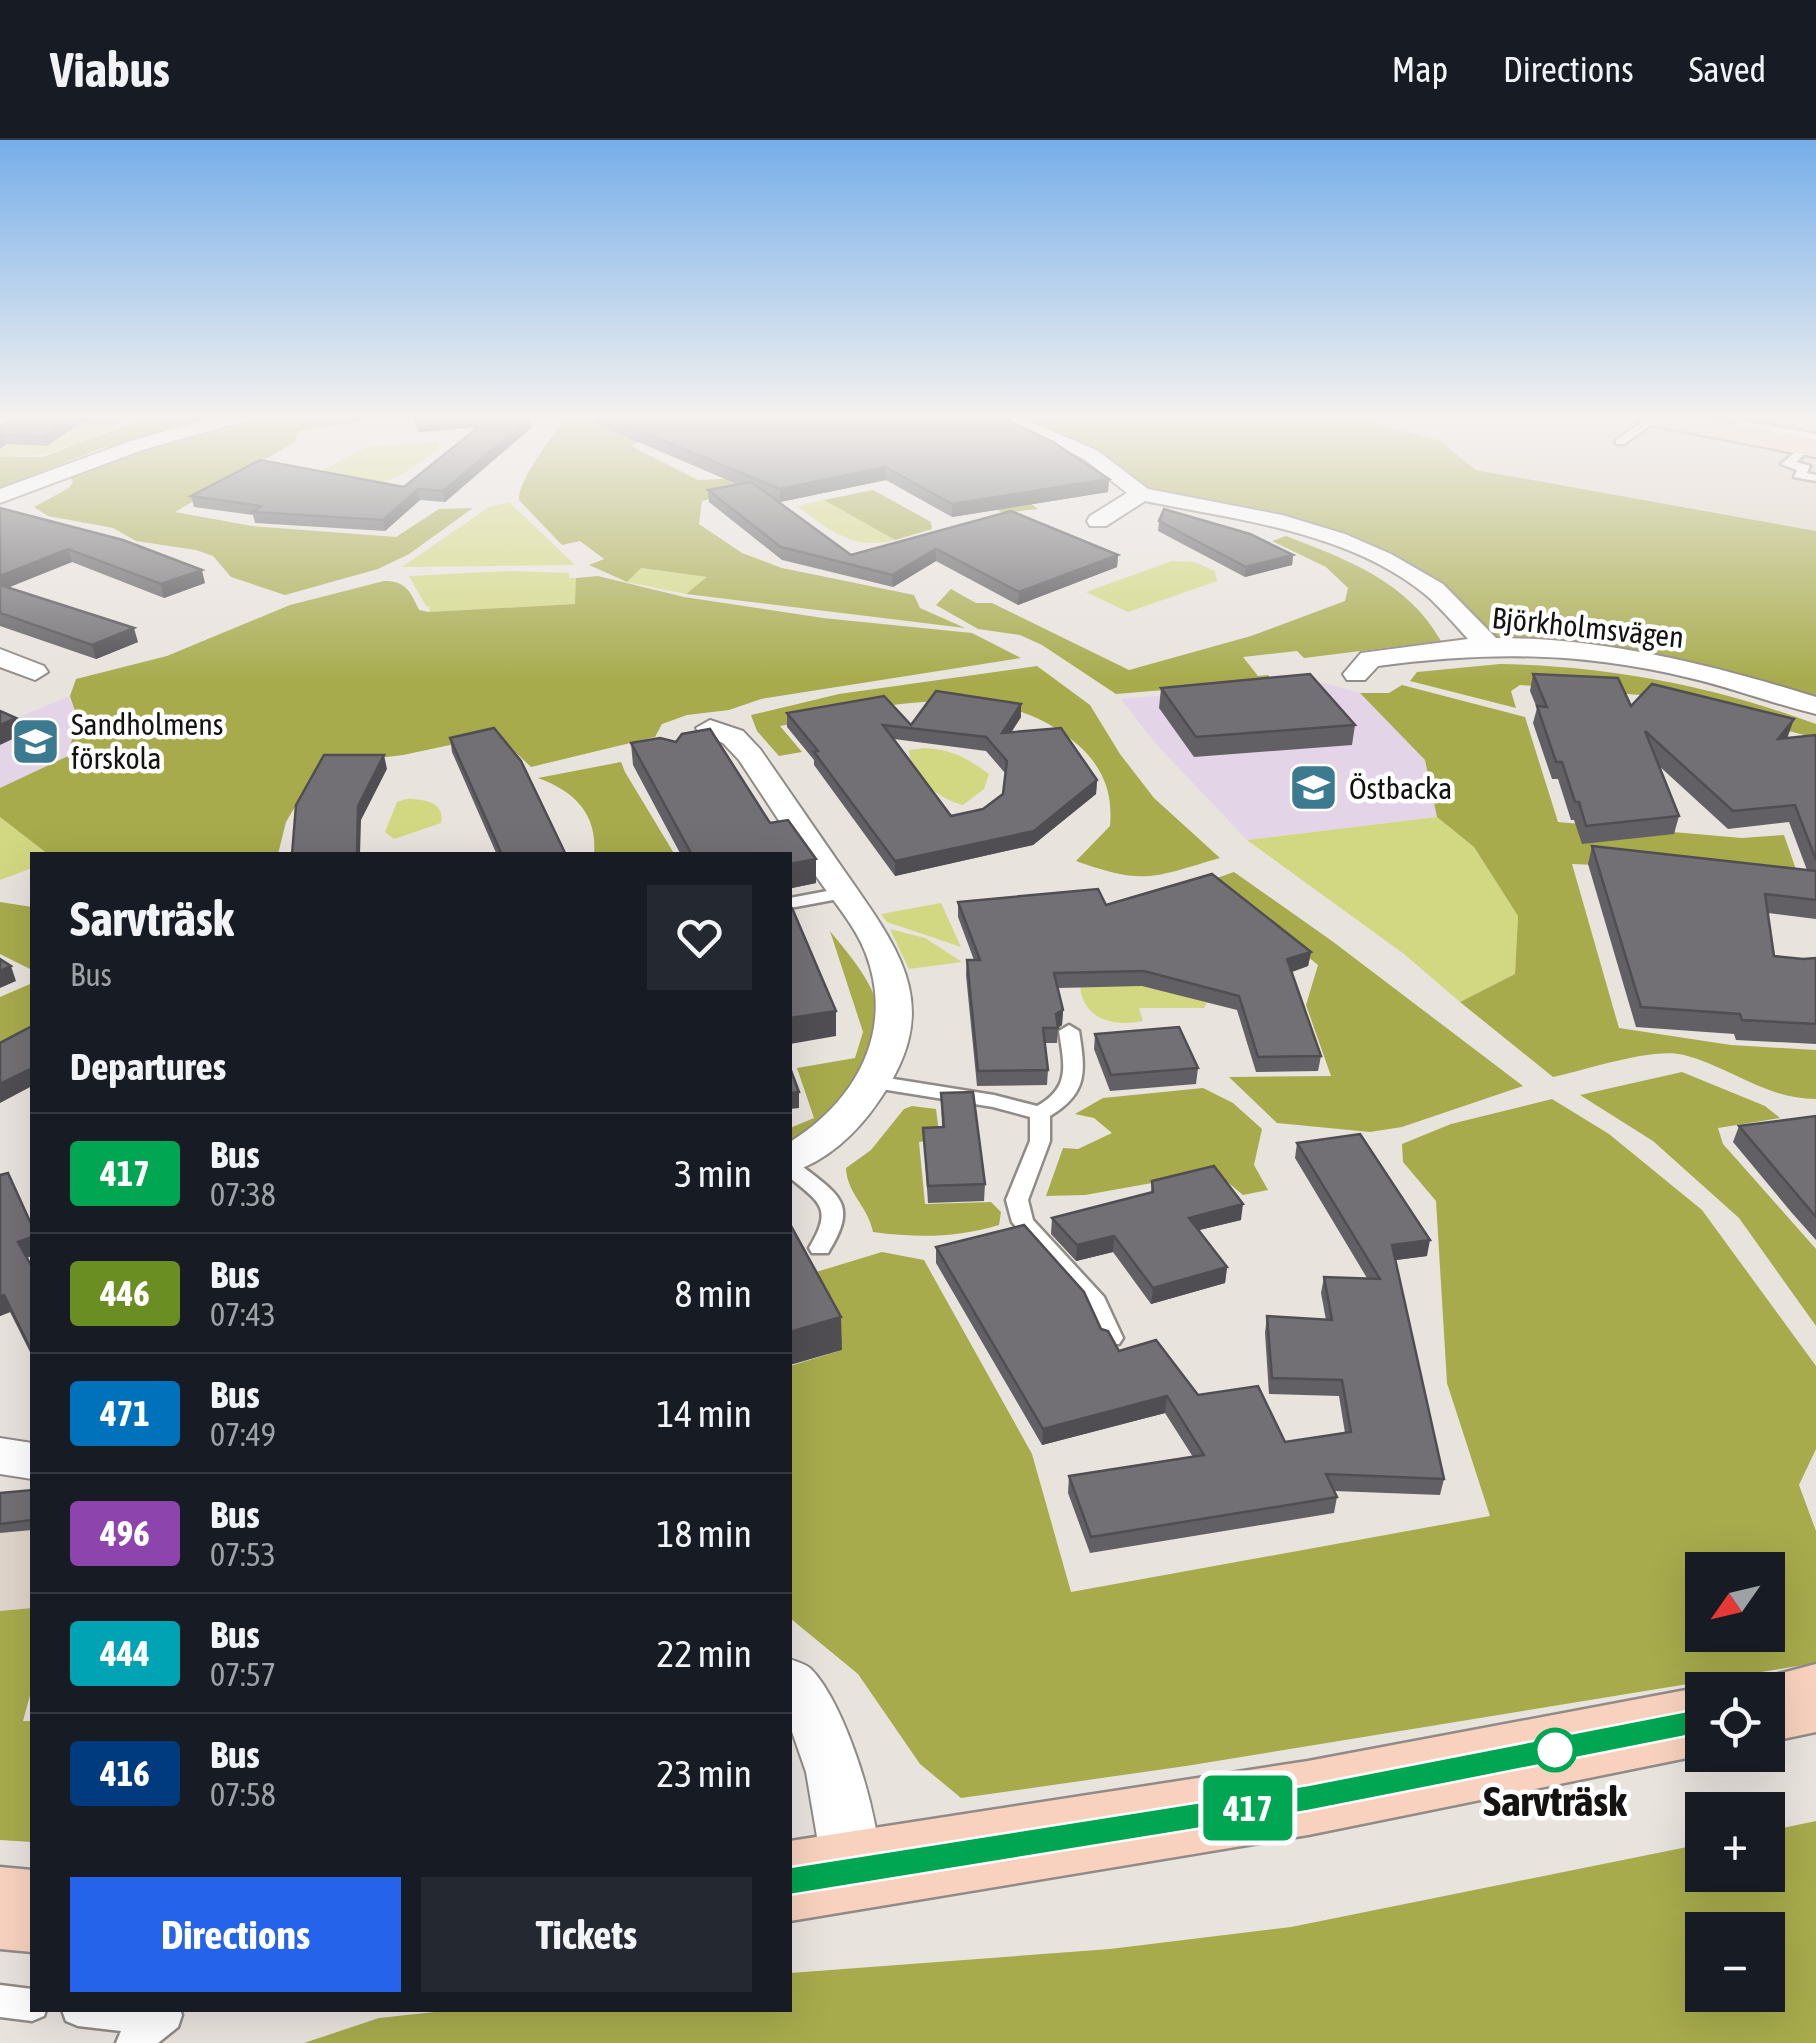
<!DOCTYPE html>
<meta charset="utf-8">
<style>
:root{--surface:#171b24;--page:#242831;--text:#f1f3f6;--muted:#9ea1a6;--line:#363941;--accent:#2563eb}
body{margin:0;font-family:"Asap Condensed",sans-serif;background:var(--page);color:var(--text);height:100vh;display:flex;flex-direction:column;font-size:38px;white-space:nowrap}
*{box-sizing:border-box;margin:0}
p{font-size:32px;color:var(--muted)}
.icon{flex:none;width:55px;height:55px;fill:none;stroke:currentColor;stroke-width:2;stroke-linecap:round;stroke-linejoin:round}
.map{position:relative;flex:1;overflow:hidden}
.sheet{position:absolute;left:30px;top:712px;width:762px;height:1160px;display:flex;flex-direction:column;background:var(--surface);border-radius:0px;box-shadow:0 10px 40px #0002}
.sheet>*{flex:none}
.badge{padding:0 20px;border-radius:8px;font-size:35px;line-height:65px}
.needle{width:65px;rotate:236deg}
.controls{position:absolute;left:1685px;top:1412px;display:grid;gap:20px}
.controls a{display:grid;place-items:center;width:100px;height:100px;border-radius:0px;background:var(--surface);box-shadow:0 10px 40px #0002;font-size:50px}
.map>.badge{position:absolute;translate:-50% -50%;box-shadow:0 0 0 5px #fff}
h2{padding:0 40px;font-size:38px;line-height:90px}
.round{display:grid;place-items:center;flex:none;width:105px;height:105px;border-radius:0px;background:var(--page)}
.overview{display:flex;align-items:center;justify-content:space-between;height:170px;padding:0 40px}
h1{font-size:48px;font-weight:700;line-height:75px}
.primary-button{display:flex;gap:20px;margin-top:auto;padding:20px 40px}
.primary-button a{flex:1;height:115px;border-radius:0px;background:var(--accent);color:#fff;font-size:40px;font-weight:700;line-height:115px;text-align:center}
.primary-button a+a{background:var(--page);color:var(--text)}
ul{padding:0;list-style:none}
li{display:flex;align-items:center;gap:30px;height:120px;padding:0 40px;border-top:2px solid var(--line)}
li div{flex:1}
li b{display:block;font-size:38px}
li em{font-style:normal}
li .badge{min-width:110px;font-weight:700;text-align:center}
header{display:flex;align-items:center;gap:60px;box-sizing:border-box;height:140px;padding:0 50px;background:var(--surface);border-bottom:2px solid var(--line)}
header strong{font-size:48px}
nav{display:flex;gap:55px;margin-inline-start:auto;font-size:35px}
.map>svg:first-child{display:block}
.built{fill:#e0d5ca}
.education{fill:#e4d4e7}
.green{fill:#d2d881}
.forest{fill:#a7ab4c;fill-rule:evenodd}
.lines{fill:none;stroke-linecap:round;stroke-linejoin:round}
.lane-casing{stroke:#908b87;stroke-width:5}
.street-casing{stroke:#908b87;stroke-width:4}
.secondary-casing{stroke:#908b87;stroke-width:5}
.lane{fill:#fff;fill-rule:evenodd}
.street{fill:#fff;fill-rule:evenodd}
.secondary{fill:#f8d2be;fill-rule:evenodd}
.wall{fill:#636065;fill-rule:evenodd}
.shaded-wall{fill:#504e52}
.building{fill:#737075;stroke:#504e52;stroke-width:2.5;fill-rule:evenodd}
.line{fill:#00a651;stroke:#fff;stroke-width:2.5}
.stop-dot{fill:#fff;stroke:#00a651;stroke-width:5}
.labels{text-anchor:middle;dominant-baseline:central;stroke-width:9;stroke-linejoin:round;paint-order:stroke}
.far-street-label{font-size:30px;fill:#151311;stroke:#fff}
.far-poi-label{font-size:30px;fill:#151311;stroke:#fff;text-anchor:start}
.near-stop-label{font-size:42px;font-weight:bold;fill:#151311;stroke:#fff}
</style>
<header>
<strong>Viabus</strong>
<nav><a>Map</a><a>Directions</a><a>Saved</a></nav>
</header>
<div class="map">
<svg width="1816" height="1903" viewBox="0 0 1816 1903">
<rect width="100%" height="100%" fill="#e9e3de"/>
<!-- built -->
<g class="built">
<path d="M1347,276H1816V391L1476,330L1440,301Z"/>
<path d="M32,1359V1468L0,1471V1363Z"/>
</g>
<!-- education -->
<g class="education">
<path d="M1302,543H1324L1360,553L1425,620L1437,677L1247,700L1156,604L1121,559Z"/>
<path d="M70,556L77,577L68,616L0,648V585Z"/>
</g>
<!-- green -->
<g class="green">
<path d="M100,276H128C90,307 48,317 0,317V309L38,291Z"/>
<path d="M438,302L439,308C380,357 354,348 282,352L366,307Z"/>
<path d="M824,360L895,400C854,411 829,390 797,366Z"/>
<path d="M509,362L575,425L402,427L489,367Z"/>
<path d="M1172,421L1194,422L1215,431L1217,441L1128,472L1086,452Z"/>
<path d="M640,428L708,437L686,454L627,442Z"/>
<path d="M509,431L569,433V438H576V464L429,472L430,467L426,466L409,436Z"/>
<path d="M924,608C951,609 967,618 989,634L984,649L963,665C940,660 909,636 909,610Z"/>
<path d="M406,659C423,659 445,661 441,683L394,699L385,692L397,662Z"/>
<path d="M0,677L49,715H32V728L0,740Z"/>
<path d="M1437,677L1474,707L1518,776L1515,834L1460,862L1404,814L1247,700Z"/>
<path d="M941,763L961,807L887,782L881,774Z"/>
<path d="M890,789L925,798L962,822L909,829Z"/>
<path d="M1099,824L1207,863L1204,868H1139L1143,881C1114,887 1084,880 1080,847H1090Z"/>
</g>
<!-- forest -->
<g class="forest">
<path d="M152,276H215L113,308L104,307L0,348V317H43Z"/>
<path d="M261,276H397L298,291L295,302L175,372L252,386L396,397L439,369L473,368L409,414L378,429L285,455L231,437L213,416L196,410L136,401L113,388L48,376L34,367L69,348L73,342L70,336L122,316Z"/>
<path d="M570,276H602L662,290L631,306L698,340L722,339L871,301L1029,362L1038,369L1003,373L898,316L702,361L699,384L742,413L782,428L914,455L920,468L965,488L686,454L707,437L641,428L627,442L589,425L604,419L580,401L562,405L519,360C518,340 551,300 562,280Z"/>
<path d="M1022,276H1347L1440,301L1476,330L1816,391V559C1711,520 1604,503 1492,497L1443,446L1392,416L1143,349L1097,311Z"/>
<path d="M873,350L931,382L932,389L895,400L824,360Z"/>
<path d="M1286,396C1348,420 1407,441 1441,501L1304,518L1297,511L1243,517L1258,536L1268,535L1273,541L1116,554L1042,505L1020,495L978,489L936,465L951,449L976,463H992L1129,530L1251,496L1345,461L1348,448L1326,427L1272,401Z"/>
<path d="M598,436L684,457L823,478L972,493L1021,518L761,559L729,570L687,575L662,584L655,597L531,627L497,595L403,615L320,625L286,682L278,714L49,715L0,677V648L68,616L77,577L70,556L76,539L167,516L290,465L384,441C406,441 410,451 419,470L429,472L575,464L576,438Z"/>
<path d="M1500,524C1609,526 1714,546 1816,584V598L1652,556L1520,545L1511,551L1516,568L1410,541L1417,532Z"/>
<path d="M1037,526L1090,565L1120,614L1154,658L1220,718C1153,737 1146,746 1076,721L1110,686C1113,652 1103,627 1077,604C994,532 877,568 780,586L802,612L779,616L757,591L751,575L839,554Z"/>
<path d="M1402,545L1525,577L1558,682L1742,698L1784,695L1800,741L1701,729L1572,724L1619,888L1731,905L1816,910V959C1765,959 1731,927 1684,915C1652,907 1587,930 1553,937L1460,862L1515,834L1518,776L1474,707L1437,677L1425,620L1360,553H1389Z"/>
<path d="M621,622L625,632L675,715H594C598,674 574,651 538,638Z"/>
<path d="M1234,732L1332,801L1523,946L1402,987L1370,992L1277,983L1229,937L1331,936L1306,865L1318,825L1214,739Z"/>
<path d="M0,762L32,767V830L0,814Z"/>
<path d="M830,791C846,811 864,831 874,855C899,914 831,972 790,1006V988L814,978L797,928L855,918L863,892Z"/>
<path d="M32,836V900L0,916V857L30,844Z"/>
<path d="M1682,932L1765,966L1780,978L1718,988L1723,1004L1816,1109V1186L1739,1078L1653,1001L1580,955Z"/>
<path d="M1203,948L1233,963L1262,989L1254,1025L1268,1050L1243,1055L1225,1040L1208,1033L1085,1055L1046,1056L1063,1008L1078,1009L1112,993L1094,978L1075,974L1103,958Z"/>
<path d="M1552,959L1609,994L1702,1070L1816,1226V1309L1799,1345L1816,1391V1523L1186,1626L961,1658L920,1624L858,1534L790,1478V1226L842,1210L803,1136L882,1112L924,1120L1032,1314L1071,1452L1490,1376L1447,1243L1436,1061L1403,1022L1402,1004L1451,984ZM1702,1430H1768V1495H1702Z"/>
<path d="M912,966L936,969L940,1000L919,1002L925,1064L991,1062L1001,1072L999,1085C955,1098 918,1098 873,1092C868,1066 847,1054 846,1028L871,1010L904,969Z"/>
<path d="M32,1468V1548L23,1581H32V1702L0,1700V1471Z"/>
<path d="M1816,1681V1903H304L379,1878L453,1870H790V1833L1110,1809L1291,1787L1702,1704V1735H1768V1691ZM1702,1790H1768V1855H1702Z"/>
</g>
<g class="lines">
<defs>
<g id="lane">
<path d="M1652,276L1662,277L1624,304H1616V300Z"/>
<path d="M1740,280L1816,294V300L1741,286L1725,294L1720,291Z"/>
<path d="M1804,305L1813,307L1796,322L1810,326L1807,333L1816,335V341L1794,337L1797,330L1781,324Z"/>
<path d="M843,748L849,749L852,753L849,757L790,768V758Z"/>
<path d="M1069,885L1079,891C1085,930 1089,953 1050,976V1001L1028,1060L1033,1080L1104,1157L1123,1198L1119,1204H1103L1086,1166L1012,1082L1006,1060L1030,1001V977L993,967L875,948L865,942L875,936L994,955L1037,966C1071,947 1064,925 1059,891Z"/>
<path d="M790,1020L797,1022C838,1055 860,1062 828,1113H812L809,1108C833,1069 821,1063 790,1038Z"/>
<path d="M0,1845L32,1849V1870H46L44,1876L32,1881L0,1877Z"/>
<path d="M62,1870H180L182,1875L178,1887L158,1903H116L121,1891L78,1886L66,1881Z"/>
</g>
<g id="street">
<path d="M24,276L0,292L1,276Z"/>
<path d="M218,276H250L247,280L142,310L0,363V349L128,302Z"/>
<path d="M992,276H1018L1098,311L1148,349L1282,375L1345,394L1391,414L1443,444L1496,498C1606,498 1712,525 1816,557V574C1774,564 1733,548 1690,538C1582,512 1488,511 1378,526L1365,540H1347L1343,534L1361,513L1468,499C1455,485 1441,468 1426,455C1350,392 1238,380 1145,361L1106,386H1090L1087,381L1090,376L1127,353L1084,319Z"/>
<path d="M0,509L44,526L48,532L35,540L0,527Z"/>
<path d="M710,580L743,591L760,609C788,649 815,689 843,729C900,811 946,866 878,962C858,992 825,1023 790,1032V1002C856,961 895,891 866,814C855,785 833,761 816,736C790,698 765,659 739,620L723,603L700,594L696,588Z"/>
<path d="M0,1298L32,1303V1339L0,1334Z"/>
<path d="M790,1519C797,1522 806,1524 811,1529C846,1564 881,1680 880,1729C880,1736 876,1744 873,1751L852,1759L831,1751L823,1732L806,1632L790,1586Z"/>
</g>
<g id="secondary">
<path d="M1637,276H1696L1816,299V317L1651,285L1641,282Z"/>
<path d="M1816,1524V1592L1768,1602V1550H1737L1740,1544Z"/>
<path d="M1702,1547L1711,1550H1702V1615L1308,1695L790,1781V1701L1308,1621Z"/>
<path d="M0,1727L32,1730V1812L0,1809Z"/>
</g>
</defs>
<!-- lane casing -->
<use href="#lane" class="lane-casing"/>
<!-- street casing -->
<use href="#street" class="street-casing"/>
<!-- secondary casing -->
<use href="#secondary" class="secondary-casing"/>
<!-- lane -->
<use href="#lane" class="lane"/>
<!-- street -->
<use href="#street" class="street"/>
<!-- secondary -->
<use href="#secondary" class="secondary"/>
</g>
<!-- wall -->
<g class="wall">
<path d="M15,276H100L92,282L84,281L46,306L7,304L0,286Z"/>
<path d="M412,276H528L531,288L445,362L420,360L385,391L255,383L253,375L194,367L191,356L404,347L478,287L419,292Z"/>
<path d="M595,276H911L1109,339L1108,352L952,377L886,340L780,362L776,361L851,415L1011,371L1118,415L1117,427L1018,465L936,421L893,447L782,420L709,362L708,350L739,345L596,284Z"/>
<path d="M0,368L205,443L164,458L72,422L8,447L138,502L96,519L0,486Z"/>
<path d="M1159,381L1293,415L1292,425L1245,437L1158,391Z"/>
<path d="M1533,534L1631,566L1788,596L1787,598L1816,595V779L1768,773L1774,816L1803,819L1816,818V904L1736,900L1734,894L1636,887L1588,724L1592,706L1807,730L1789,682L1728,689L1658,625L1679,676L1674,694L1582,704L1574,680H1571L1558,639H1552L1533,583L1537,568L1530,551Z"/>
<path d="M1161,548L1355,585L1352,605L1194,617L1159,568Z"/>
<path d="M1021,564V577L1011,592L1097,640L1096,654L1033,705L895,736L814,625V620L787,587V573L911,585ZM894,599L986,611L1005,633L1003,654L983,669L951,676Z"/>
<path d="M450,598L566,715H497L452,612Z"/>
<path d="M631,603L770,683L816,743L792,748V754L790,755V715H681L633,625Z"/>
<path d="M958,762L1106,765L1311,812L1308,826L1292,832L1321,916L1318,931L1256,932L1237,870L1142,846L1058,848L1063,870L1062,885L1058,888L1057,903H1045L1048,930L1047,945L977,946L966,835L967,820H974L958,777Z"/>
<path d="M1095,894L1198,928L1196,944L1110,951L1094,909Z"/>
<path d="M941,953L985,1044L984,1061L928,1063L923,988L942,987Z"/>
<path d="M1816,976V1100L1792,1073L1733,1002L1739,986Z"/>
<path d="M1297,1003L1427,1116L1395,1120L1444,1339L1440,1355L1334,1351L1337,1357L1334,1373L1090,1413L1068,1353L1069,1336L1193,1317L1165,1273L1042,1305L936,1123V1107L1101,1189L1119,1211L1285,1302L1345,1293L1339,1256L1269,1254L1265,1193L1267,1176L1326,1180L1321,1153L1324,1137L1367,1138L1295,1018Z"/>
<path d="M0,1035L27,1118L32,1127V1216L10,1172L0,1176Z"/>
<path d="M1152,1041L1241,1080L1199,1090L1227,1127L1225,1143L1151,1164L1113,1112L1076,1121L1051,1094L1052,1078L1151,1053Z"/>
<path d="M32,1350V1390L0,1393V1353Z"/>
</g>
<!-- shaded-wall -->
<g class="shaded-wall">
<path d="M76,276H82L84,281L46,306L44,297Z"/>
<path d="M493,276L494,286L419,292L417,282Z"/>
<path d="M530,278L531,288L445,362L443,351Z"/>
<path d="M4,295L7,304L0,309V298Z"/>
<path d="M885,327L886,340L780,362V349Z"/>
<path d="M1109,339L1108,352L952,377V364Z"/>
<path d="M418,349L420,360L385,391L383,380Z"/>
<path d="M68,409L72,422L0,451V436Z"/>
<path d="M936,409V421L893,447L892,435Z"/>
<path d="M1118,415L1117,427L1018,465L1019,452Z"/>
<path d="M1293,415L1292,425L1245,437L1246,427Z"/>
<path d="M202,430L205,443L164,458L161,444Z"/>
<path d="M134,488L138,502L96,519L92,505Z"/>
<path d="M1021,564V577L1002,607V593Z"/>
<path d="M16,578L21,595L0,605V585Z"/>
<path d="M1794,579L1788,596L1773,616L1778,599Z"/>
<path d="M384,615L387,629L361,680L360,715H357L358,666Z"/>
<path d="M1097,640L1096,654L1033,705L895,736V721Z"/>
<path d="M816,719V743L792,748V754L790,755V724Z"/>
<path d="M1311,812L1308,826L1285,834L1287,819Z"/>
<path d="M11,826L16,841L0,848V831Z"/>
<path d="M1063,870L1062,885L1056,889V874Z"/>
<path d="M836,871V896L790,904V878Z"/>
<path d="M32,928V946L0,963V944Z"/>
<path d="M799,952V968L790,969V953Z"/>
<path d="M1243,1064L1241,1080L1187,1093L1189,1078Z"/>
<path d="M1114,1096L1113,1112L1076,1121L1077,1105Z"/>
<path d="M32,1097V1116L24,1119L18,1102Z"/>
<path d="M1430,1100L1427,1116L1389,1121L1392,1105Z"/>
<path d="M1227,1127L1225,1143L1151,1164L1153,1148Z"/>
<path d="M4,1155L10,1172L0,1176V1157Z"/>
<path d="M841,1177L842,1210L790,1225V1192Z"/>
<path d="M1167,1256L1165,1273L1042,1305L1043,1289Z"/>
</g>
<!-- building -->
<g class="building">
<path d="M15,276H76L44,297L4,295L0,298V286Z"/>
<path d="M415,276H491L417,282Z"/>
<path d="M492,276H528L530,278L443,351L418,349L383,380L253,372L261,366L191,356L260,320L404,347Z"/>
<path d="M604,276H911L929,282L954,277L962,280L973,276H999L1053,302L1109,339L952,364L885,327L780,349Z"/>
<path d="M751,342L851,415L1011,371L1118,415L1019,452L936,409L892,435L781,407L708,350Z"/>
<path d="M0,368L123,400L202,430L161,444L68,409L0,436Z"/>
<path d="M1164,369L1250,394L1293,415L1246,427L1159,381Z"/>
<path d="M0,445L134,488L92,505L0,473Z"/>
<path d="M1310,534L1355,585L1196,597L1161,548Z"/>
<path d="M1533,534L1618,538L1631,566L1652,544L1794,579L1778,599L1816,595V720L1795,665L1733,671L1645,591L1679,676L1586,686L1579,662H1575L1562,622H1556L1537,566L1547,567Z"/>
<path d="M936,551L1021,564L1002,593L1061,588L1097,640L1034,691L895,721L814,612L818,611L787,573L884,556L911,585ZM883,585L986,597L1007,621L1003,654L983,669L951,676Z"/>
<path d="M0,571L16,578L0,585Z"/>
<path d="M494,588L521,621L566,715H502L450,598Z"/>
<path d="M710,589L770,683L788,680L816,719L790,724V715H692L631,603L660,598L676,602L682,594Z"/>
<path d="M324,615H384L358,666L357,715H292L296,665Z"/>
<path d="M1592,706L1816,731V760L1765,754L1774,816L1803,819L1816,818V884L1742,880L1740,874L1641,867Z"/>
<path d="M1212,734L1311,812L1287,819L1321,916L1258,917L1239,856L1144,831L1054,833L1063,870L1056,874L1058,888H1043L1048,930L978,931L967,820H980L958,762L1098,749L1106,765Z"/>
<path d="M790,768H792L836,871L790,878Z"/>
<path d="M0,819L11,826L0,831Z"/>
<path d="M32,886V928L0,944V903Z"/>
<path d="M1179,887L1198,928L1111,935L1095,894Z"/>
<path d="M790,928L799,952L790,953Z"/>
<path d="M973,952L985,1044L928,1046L923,988L944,987L941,953Z"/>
<path d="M1816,976V1077L1739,986Z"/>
<path d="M1360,994L1430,1100L1392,1105L1444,1339L1326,1334L1337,1357L1091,1397L1069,1336L1204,1315L1167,1256L1043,1289L936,1107L1024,1085L1084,1152L1101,1189L1108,1191L1119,1211L1156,1200L1198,1255L1258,1246L1285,1302L1351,1292L1342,1240L1272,1238L1267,1176L1332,1180L1324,1137L1380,1139L1297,1003Z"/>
<path d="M1214,1026L1243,1064L1189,1078L1227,1127L1153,1148L1114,1096L1077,1105L1052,1078L1153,1052L1152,1041Z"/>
<path d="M8,1033L32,1086V1097L18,1102L32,1127V1212L4,1155L0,1157V1035Z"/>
<path d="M790,1084L841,1177L790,1192Z"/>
<path d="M32,1350V1380L0,1384V1353Z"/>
</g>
<!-- sky -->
<linearGradient id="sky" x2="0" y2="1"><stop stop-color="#75aee9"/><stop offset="0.51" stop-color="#f5f2f0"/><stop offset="1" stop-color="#f5f2f0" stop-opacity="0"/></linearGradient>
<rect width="1816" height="542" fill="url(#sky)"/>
<!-- line -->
<path class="line" d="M1702,1568L1712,1572L1717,1581L1712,1589L1702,1593L1308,1671L790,1755L779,1751L775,1741L779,1731L790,1727L1308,1645Z"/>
<!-- icons -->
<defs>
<symbol id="school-square" viewBox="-11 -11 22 22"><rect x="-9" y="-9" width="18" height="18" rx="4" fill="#3c7a90" stroke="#fff"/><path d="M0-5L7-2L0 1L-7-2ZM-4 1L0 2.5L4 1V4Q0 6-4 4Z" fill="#fff"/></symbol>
</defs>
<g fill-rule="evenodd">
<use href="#school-square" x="8" y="574" width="55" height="55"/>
<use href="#school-square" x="1286" y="620" width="55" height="55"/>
</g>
<!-- markers -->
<circle class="stop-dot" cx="1555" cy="1610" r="20"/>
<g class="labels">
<!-- far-street labels -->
<g class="far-street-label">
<text transform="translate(1588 487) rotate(6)">Björkholmsvägen</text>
</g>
<!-- far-poi labels -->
<g class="far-poi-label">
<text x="71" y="584">Sandholmens<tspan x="71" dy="34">förskola</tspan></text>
<text x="1349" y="648">Östbacka</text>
</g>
<!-- near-stop labels -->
<g class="near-stop-label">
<text x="1555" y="1661">Sarvträsk</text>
</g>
</g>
</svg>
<div class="controls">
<a><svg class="needle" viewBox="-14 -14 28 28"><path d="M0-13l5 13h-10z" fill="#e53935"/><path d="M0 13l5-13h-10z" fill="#9ea1a6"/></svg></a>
<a><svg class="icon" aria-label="locate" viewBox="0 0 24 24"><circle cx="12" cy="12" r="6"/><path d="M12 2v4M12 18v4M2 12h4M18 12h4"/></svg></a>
<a>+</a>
<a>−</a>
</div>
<b class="badge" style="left:1248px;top:1668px;background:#00a651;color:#fff">417</b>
<section class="sheet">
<div class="overview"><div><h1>Sarvträsk</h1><p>Bus</p></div><a class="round"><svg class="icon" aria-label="heart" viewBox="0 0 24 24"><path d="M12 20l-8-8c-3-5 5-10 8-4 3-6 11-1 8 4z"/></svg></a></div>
<h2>Departures</h2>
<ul>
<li><span class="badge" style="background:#00a651;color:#fff">417</span><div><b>Bus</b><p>07:38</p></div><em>3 min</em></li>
<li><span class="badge" style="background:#6b8e23;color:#fff">446</span><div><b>Bus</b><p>07:43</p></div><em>8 min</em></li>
<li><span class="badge" style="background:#0072bc;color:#fff">471</span><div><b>Bus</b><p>07:49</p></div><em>14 min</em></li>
<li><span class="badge" style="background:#8e44ad;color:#fff">496</span><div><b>Bus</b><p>07:53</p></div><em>18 min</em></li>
<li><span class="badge" style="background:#00a3b4;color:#fff">444</span><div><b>Bus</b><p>07:57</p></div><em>22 min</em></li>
<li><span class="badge" style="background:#003b80;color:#fff">416</span><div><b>Bus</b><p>07:58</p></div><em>23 min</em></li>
</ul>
<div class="primary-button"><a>Directions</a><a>Tickets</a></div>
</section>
</div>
